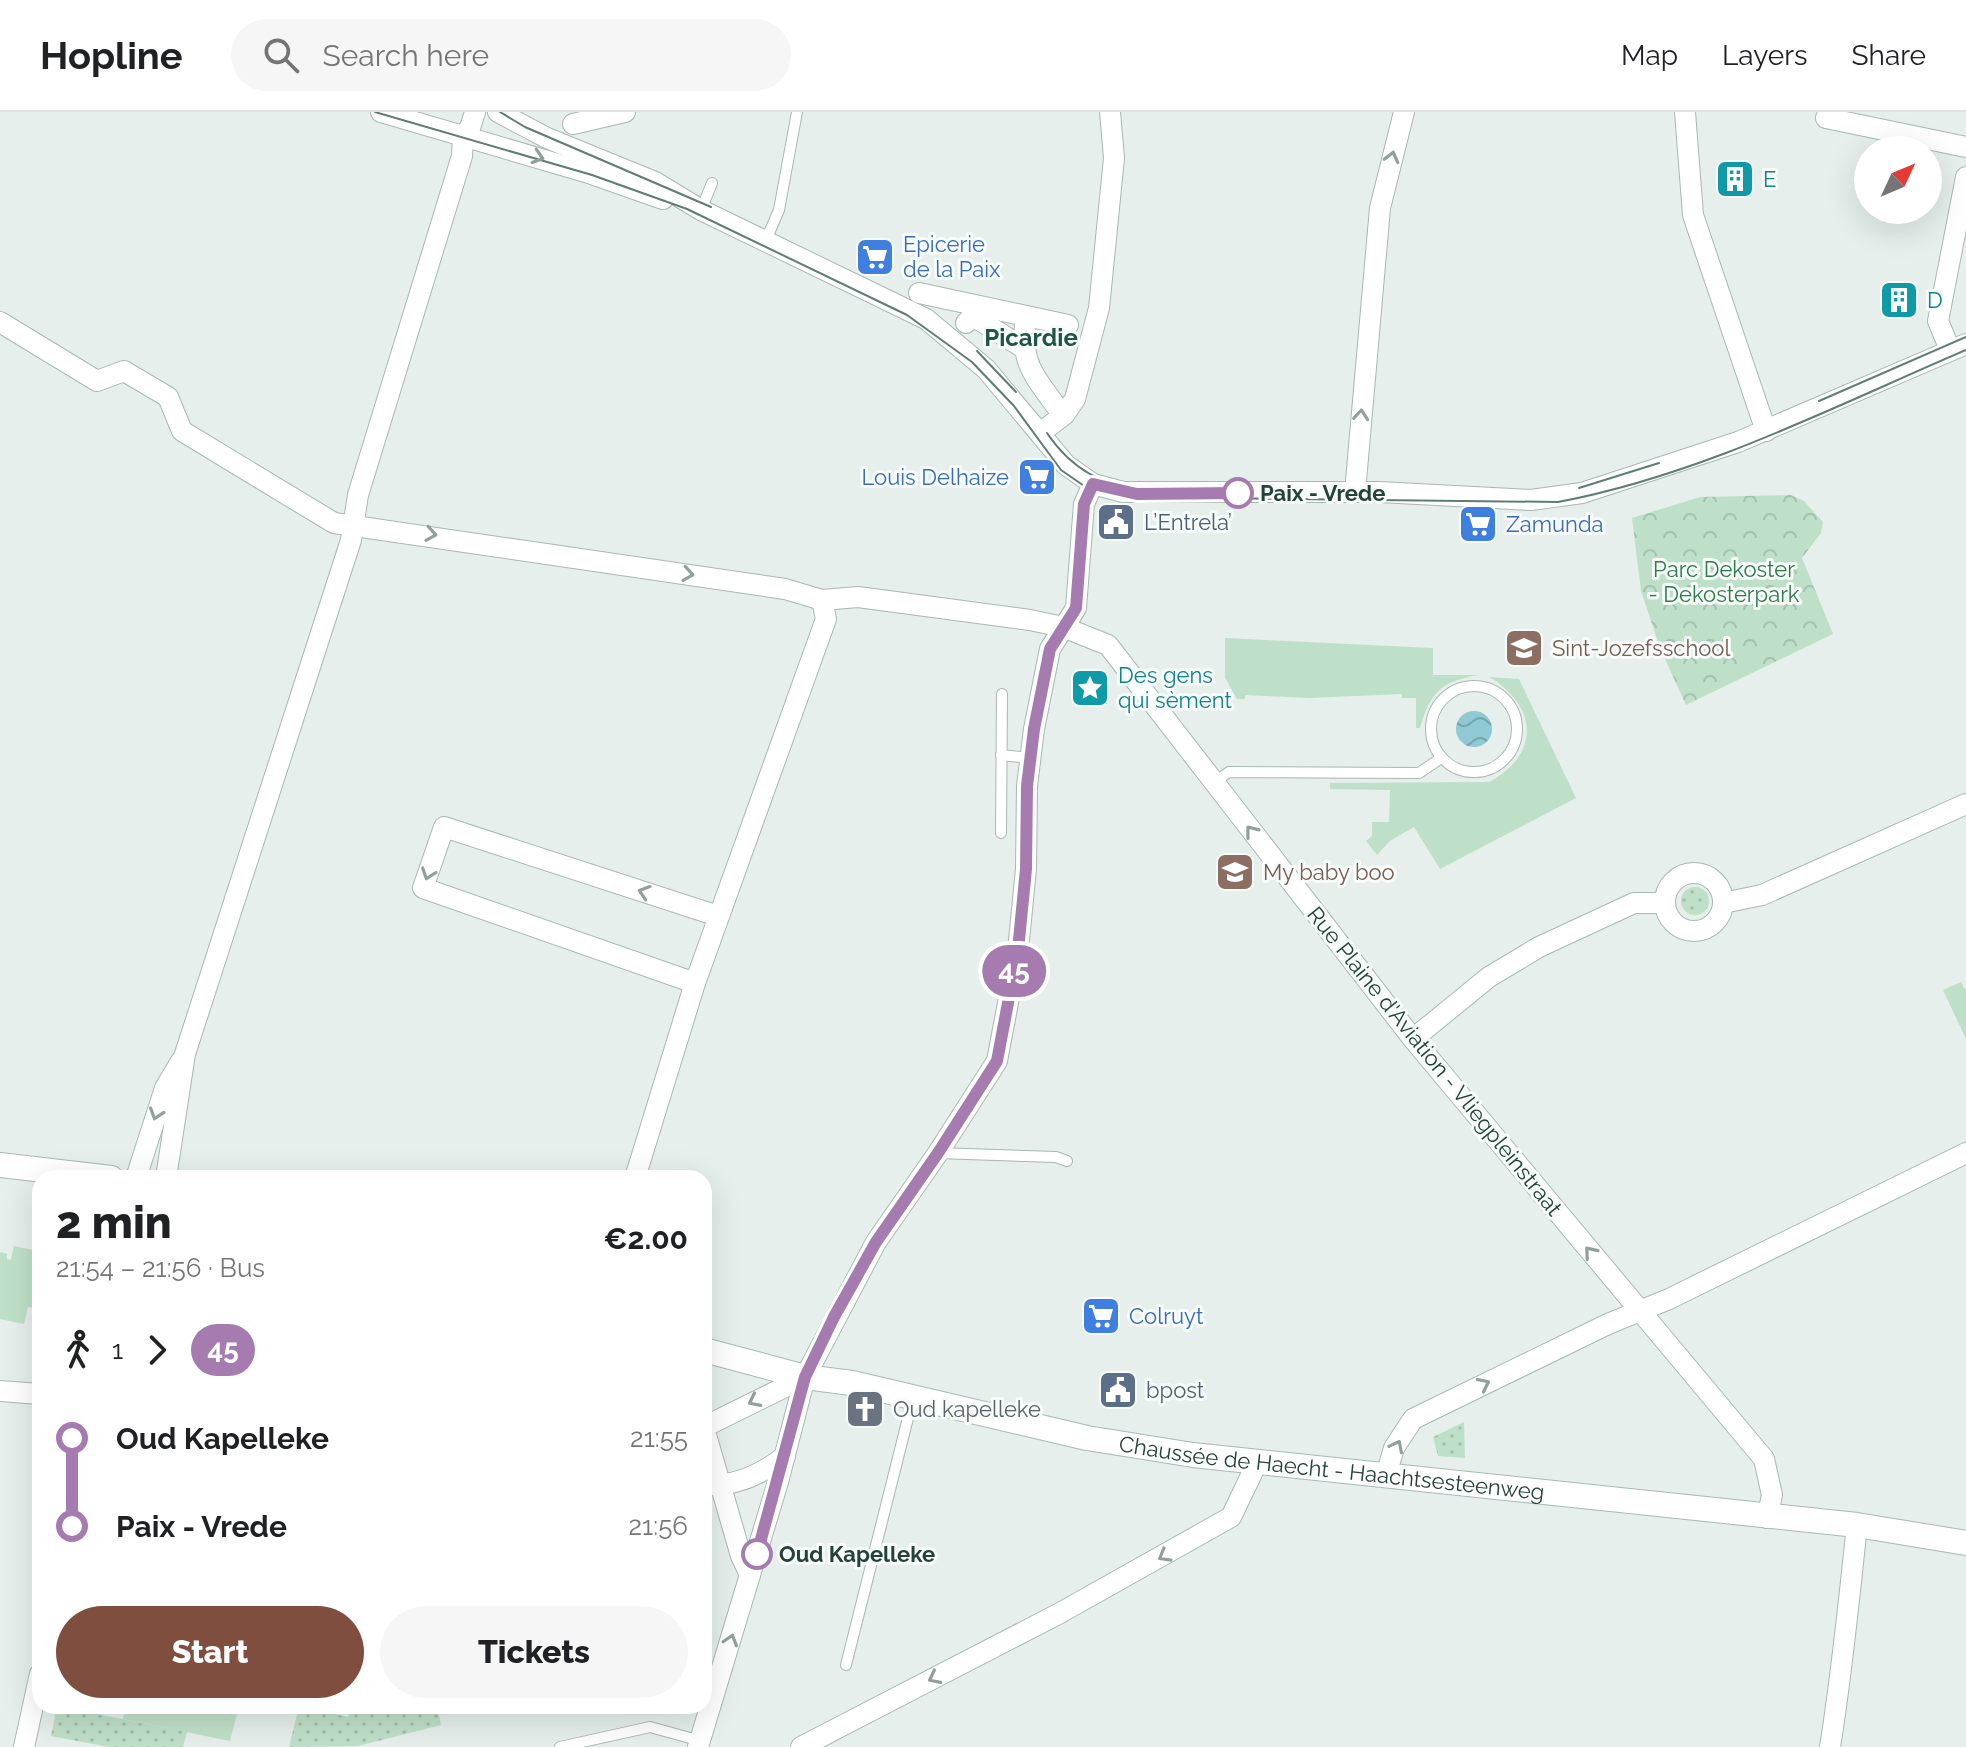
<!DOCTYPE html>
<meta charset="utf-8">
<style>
:root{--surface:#fff;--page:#f6f6f6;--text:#202124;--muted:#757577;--line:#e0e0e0;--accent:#7f4e3f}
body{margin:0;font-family:Raleway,sans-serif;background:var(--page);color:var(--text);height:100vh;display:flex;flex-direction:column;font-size:30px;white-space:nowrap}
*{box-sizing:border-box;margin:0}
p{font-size:26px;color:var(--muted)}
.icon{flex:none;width:44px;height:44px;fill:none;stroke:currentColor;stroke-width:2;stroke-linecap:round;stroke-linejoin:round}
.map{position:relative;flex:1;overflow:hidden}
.side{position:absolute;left:32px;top:1058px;width:680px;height:544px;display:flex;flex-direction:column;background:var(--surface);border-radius:24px;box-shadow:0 8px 32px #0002}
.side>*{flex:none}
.badge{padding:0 16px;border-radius:26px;font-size:28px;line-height:52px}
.needle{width:52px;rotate:46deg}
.controls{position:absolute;left:1854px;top:24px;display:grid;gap:16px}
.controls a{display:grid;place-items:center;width:88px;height:88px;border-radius:50%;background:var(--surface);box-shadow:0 8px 32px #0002;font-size:40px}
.map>.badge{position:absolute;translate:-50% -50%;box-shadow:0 0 0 4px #fff}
.legs{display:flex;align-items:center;gap:12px;height:88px;padding:0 24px;font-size:26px}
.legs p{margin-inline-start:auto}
.overview{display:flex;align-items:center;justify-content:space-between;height:136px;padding:0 24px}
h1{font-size:44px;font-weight:800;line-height:60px}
.cta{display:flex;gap:16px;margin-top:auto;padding:16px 24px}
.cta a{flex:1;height:92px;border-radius:48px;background:var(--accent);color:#fff;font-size:32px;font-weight:800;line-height:92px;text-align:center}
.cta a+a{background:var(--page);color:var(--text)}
ul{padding:0 24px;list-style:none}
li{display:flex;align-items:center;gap:28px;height:88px;font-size:30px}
li i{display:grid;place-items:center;width:12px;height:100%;margin:0 10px;background:currentColor}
li i::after{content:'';width:20px;height:20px;margin:-10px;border:6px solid;border-radius:50%;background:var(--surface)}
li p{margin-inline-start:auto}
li:first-child i{background:linear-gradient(#0000 50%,currentColor 0)}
li:last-child i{background:linear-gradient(currentColor 50%,#0000 0)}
header{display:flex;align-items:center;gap:48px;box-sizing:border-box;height:112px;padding:0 40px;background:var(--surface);border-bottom:2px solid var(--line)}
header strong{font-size:38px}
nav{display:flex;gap:44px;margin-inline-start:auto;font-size:28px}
.search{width:560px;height:72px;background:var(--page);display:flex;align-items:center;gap:20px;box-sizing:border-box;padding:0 28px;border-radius:44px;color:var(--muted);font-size:30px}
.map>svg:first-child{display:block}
.grass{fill:url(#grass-dots)}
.park{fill:url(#park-crowns)}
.garden{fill:#bfe0c8}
.water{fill:url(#water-waves)}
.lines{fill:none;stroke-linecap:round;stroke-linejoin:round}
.lane-casing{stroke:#a8b8b2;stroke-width:12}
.street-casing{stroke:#a8b8b2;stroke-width:22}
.secondary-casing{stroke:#a4bbb3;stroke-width:26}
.lane{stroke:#fff;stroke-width:10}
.street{stroke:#fff;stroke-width:20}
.secondary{stroke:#fff;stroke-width:24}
.tram{stroke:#5f7d75;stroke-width:2}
.oneway{stroke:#92a09c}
.line-1-casing{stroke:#fff;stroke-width:18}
.line-1{stroke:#a67cb0;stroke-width:12}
.stop-1-dot{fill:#fff;stroke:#a67cb0;stroke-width:4}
.labels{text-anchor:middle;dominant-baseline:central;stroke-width:6;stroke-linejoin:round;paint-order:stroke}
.culture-label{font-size:22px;fill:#0d838f;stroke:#f7fbf9;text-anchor:start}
.shop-label{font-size:22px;fill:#366cbe;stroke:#f7fbf9;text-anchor:start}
.stop-label{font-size:22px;font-weight:bold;fill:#24423a;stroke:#f7fbf9;text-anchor:start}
.service-label{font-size:22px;fill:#4e5e75;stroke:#f7fbf9;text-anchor:start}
.park-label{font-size:22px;fill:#2d7a4b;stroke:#f7fbf9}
.education-label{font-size:22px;fill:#785e54;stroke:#f7fbf9;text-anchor:start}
.street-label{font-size:22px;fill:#24423a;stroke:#f7fbf9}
.worship-label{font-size:22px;fill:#5b616d;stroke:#f7fbf9;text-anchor:start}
.neighbourhood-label{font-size:24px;font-weight:bold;fill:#1f5548;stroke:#f7fbf9}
</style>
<header>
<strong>Hopline</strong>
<div class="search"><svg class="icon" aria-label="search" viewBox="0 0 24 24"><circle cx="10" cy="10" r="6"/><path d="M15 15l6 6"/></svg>Search here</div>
<nav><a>Map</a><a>Layers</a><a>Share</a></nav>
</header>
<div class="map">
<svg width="1966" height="1635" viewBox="0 0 1966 1635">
<defs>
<pattern id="grass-dots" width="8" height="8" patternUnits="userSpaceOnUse" patternTransform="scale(2)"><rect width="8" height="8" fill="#bfe0c8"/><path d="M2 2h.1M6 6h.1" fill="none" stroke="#a4c1ad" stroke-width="1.8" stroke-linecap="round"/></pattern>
<pattern id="park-crowns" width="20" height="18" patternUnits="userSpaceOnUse" patternTransform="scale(2)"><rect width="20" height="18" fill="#bfe0c8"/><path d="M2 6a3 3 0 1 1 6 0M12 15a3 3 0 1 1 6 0" fill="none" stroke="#a4c1ad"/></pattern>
<pattern id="water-waves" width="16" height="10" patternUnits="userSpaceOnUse" patternTransform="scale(2)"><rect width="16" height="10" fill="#8ec9d4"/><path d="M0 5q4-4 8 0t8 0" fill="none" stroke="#74a5ad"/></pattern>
</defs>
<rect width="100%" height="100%" fill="#e6efeb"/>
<!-- grass -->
<g class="grass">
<circle cx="1695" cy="789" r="14"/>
<path d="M1464,1310L1465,1346L1438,1344L1433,1325Z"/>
<path d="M57,1594L187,1620L183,1635H109L51,1624Z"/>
<path d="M299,1594L348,1605L352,1594H437L441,1613L358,1634L289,1635Z"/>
</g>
<!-- park -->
<path class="park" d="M1791,383L1804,389L1823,410L1821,421L1802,446L1833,522L1686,593L1660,536L1641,479L1632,406L1700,385Z"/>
<!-- garden -->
<g class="garden">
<path d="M1225,526L1433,536V563H1478C1440,570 1431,580 1420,616H1416V586H1402V582L1310,586L1245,583V587H1237L1225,566Z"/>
<path d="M1489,565L1519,567L1576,686L1440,757L1414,715L1390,729L1377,743L1366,729L1372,724V710H1389L1390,678L1330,677V671L1489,670C1541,642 1538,594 1489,565Z"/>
<path d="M1961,870L1966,879V927L1943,878Z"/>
<path d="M14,1134L37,1139L40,1134V1197L28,1195L24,1212L0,1207V1140L7,1142V1147L11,1148Z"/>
<path d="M126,1594H239L230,1629L123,1607Z"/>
</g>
<!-- water -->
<circle class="water" cx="1474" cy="617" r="18"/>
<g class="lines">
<defs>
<g id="lane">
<path d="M701,98L712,71"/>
<path d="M766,128L779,98L797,0"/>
<circle cx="1474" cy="617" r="43"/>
<path d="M1001,643L1031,646"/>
<path d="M1213,671L1229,660L1419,661L1441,646"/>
<path d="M1001,721L1002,582"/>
<path d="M938,1041L1056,1045L1067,1049"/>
<path d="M846,1553L913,1286"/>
<path d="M560,1635L650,1615L701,1629"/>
</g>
<g id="street">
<path d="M381,0L592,62L663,87"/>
<path d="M498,0L547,26L655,70L701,98L926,207L986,257L1066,353L1093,372L1123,380H1379L1531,388L1582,381L1738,330L1966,232"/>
<path d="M1685,0L1693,103L1766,319"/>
<path d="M1826,6L1966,35"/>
<path d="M573,12L625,0"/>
<path d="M919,181L1068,213"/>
<path d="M1026,204C1020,247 1030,259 1056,294"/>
<path d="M0,210L97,269L124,259L168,285L182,319L334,411L785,477L822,488L858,485L1030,508L1063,515L1108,533L1413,927L1764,1347L1772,1383L1767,1406"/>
<path d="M966,211L973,204L1022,235"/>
<path d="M1950,238L1938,209L1966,65"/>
<path d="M1040,321L1064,303L1075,287L1099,196L1114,46L1110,0"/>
<path d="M1355,380L1380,96L1404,0"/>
<circle cx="1694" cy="790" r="29"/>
<path d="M1723,791L1762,783L1966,692"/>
<path d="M695,871L423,776L444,715L718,804"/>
<path d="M1413,927L1489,865L1539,835L1634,791H1665"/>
<path d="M136,1066L165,976L181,949"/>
<path d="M166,1066L185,942L351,428L358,383L462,44L463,23L470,16L475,0"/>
<path d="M635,1066L695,871L826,507L822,488"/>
<path d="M0,1279L40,1282"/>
<path d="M704,1315L805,1265"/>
<path d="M704,1316L741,1444L750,1463"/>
<path d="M1386,1363L1394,1336L1413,1307L1608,1212L1669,1187L1966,1041"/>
<path d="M704,1373C735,1375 761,1363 785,1344"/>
<path d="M24,1635L40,1562"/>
<path d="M698,1635L778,1370L805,1265L876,1130L938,1041L997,949L1018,838L1026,757L1027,674L1034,617L1050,537L1076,496L1084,392L1093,372"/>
<path d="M801,1635L1060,1501L1231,1405L1257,1351"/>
<path d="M1830,1635C1842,1561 1849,1488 1857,1413"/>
</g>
<g id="secondary">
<path d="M0,1053L111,1066"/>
<path id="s1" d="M704,1238L805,1265L852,1271L1087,1326L1193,1343L1857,1413L1966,1431"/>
</g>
</defs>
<!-- lane casing -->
<use href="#lane" class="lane-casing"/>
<!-- street casing -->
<use href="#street" class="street-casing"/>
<!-- secondary casing -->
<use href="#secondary" class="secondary-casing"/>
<!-- lane -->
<use href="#lane" class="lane"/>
<!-- street -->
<use href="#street" class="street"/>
<!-- secondary -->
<use href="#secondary" class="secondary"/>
<!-- tram -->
<g class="tram">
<path d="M375,0L592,63L687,97L907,203L972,250L1014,294L1061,358L1090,378L1115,385L1558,390C1701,363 1833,295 1966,238"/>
<path d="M500,0L525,15L711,95"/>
<path d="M977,239L1016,280"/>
<path d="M1819,289L1966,225"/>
<path d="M1047,321C1070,355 1102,375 1143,376"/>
<path d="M1579,376L1659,351"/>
</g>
</g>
<!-- one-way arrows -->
<defs><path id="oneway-chevron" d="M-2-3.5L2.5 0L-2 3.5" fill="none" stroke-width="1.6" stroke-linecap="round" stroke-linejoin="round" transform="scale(2)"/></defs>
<g class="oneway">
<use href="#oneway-chevron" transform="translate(538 45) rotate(17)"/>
<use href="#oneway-chevron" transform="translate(1392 45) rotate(-76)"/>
<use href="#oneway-chevron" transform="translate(1361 303) rotate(-85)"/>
<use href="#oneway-chevron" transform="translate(431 422) rotate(9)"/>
<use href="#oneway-chevron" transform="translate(688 462) rotate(9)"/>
<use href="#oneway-chevron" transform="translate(1251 719) rotate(-128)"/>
<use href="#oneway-chevron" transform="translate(428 762) rotate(109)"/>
<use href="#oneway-chevron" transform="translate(644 780) rotate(-162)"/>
<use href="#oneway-chevron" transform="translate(156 1002) rotate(108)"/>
<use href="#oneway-chevron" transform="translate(1590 1140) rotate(-130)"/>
<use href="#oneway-chevron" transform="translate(1484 1272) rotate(-26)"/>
<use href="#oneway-chevron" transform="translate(754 1289) rotate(153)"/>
<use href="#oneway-chevron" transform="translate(1397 1334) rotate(-63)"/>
<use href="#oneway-chevron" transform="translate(1164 1444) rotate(150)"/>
<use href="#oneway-chevron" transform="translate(731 1528) rotate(-73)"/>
<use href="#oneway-chevron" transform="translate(934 1566) rotate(153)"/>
</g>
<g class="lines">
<defs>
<path id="line-1" d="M757,1442L805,1265L834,1205L876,1130L938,1041L997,949L1018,838L1026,757L1027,674L1034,617L1050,537L1076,496L1084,392L1093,372L1137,382L1238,381"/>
</defs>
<!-- line-1 casing -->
<use href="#line-1" class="line-1-casing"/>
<!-- line-1 -->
<use href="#line-1" class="line-1"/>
</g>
<!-- icons -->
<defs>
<symbol id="building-square" viewBox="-11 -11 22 22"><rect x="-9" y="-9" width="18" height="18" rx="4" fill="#0f9aa8" stroke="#f7fbf9"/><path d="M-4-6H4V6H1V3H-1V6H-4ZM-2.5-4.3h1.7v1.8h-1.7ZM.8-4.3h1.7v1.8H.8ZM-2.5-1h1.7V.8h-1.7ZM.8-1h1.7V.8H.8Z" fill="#fff"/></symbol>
<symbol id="supermarket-square" viewBox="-11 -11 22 22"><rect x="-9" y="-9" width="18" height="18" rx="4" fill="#3f7fe0" stroke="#f7fbf9"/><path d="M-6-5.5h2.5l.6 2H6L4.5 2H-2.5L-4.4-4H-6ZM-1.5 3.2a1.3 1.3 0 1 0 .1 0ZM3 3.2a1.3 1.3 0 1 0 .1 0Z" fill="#fff"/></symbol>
<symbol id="civic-square" viewBox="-11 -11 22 22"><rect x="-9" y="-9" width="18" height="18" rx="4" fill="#5c6f8a" stroke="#f7fbf9"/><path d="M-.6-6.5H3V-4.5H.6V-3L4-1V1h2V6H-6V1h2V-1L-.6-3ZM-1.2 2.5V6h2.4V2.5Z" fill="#fff"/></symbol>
<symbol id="school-square" viewBox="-11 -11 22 22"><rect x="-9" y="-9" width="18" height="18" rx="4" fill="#8d6e63" stroke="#f7fbf9"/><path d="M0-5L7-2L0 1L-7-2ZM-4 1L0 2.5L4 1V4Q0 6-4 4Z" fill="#fff"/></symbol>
<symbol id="sight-square" viewBox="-11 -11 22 22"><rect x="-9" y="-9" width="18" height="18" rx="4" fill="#0f9aa8" stroke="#f7fbf9"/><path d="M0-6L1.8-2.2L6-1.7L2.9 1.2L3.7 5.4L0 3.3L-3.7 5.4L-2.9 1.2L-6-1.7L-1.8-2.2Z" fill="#fff"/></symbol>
<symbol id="church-square" viewBox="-11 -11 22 22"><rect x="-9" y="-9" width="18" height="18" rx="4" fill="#6b7280" stroke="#f7fbf9"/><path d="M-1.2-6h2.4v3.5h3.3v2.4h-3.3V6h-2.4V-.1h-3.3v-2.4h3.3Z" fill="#fff"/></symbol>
</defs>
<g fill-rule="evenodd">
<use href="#building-square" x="1713" y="45" width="44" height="44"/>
<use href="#supermarket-square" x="853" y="123" width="44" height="44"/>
<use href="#building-square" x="1877" y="166" width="44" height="44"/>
<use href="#supermarket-square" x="1015" y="343" width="44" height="44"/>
<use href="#civic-square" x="1094" y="388" width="44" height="44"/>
<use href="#supermarket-square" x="1456" y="390" width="44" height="44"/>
<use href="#school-square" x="1502" y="514" width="44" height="44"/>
<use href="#sight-square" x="1068" y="554" width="44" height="44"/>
<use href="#school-square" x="1213" y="738" width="44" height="44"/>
<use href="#supermarket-square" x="1079" y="1182" width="44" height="44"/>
<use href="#civic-square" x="1096" y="1256" width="44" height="44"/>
<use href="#church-square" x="843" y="1275" width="44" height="44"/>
</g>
<!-- markers -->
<g class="stop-1-dot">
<circle cx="1238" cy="381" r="14"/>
<circle cx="757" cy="1442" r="14"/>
</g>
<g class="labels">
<!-- culture labels -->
<g class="culture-label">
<text x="1763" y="67">E</text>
<text x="1927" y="188">D</text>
<text x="1118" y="563">Des gens<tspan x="1118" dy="25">qui sèment</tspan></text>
</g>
<!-- shop labels -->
<g class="shop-label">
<text x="903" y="132">Epicerie<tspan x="903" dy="25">de la Paix</tspan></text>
<text x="1009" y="365" text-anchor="end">Louis Delhaize</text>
<text x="1506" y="412">Zamunda</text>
<text x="1129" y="1204">Colruyt</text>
</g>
<!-- stop labels -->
<g class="stop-label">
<text x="1260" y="381">Paix - Vrede</text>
<text x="779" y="1442">Oud Kapelleke</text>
</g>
<!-- service labels -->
<g class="service-label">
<text x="1144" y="410">L’Entrela’</text>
<text x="1146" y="1278">bpost</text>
</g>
<!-- park labels -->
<g class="park-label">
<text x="1724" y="457">Parc Dekoster<tspan x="1724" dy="25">- Dekosterpark</tspan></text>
</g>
<!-- education labels -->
<g class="education-label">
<text x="1552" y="536">Sint-Jozefsschool</text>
<text x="1263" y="760">My baby boo</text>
</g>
<!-- street labels -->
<g class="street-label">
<text transform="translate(1435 949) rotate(51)">Rue Plaine d'Aviation - Vliegpleinstraat</text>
<text stroke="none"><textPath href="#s1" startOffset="640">Chaussée de Haecht - Haachtsesteenweg</textPath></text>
</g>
<!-- worship labels -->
<g class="worship-label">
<text x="893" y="1297">Oud kapelleke</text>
</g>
<!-- neighbourhood labels -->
<g class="neighbourhood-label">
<text x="1031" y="225">Picardie</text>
</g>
</g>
</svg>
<div class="controls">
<a><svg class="needle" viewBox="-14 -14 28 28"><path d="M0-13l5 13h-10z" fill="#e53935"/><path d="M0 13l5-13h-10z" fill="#757577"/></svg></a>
</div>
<b class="badge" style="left:1014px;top:859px;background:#a67cb0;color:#fff">45</b>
<section class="side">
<div class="overview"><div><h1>2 min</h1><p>21:54 – 21:56 · Bus</p></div><b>€2.00</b></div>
<div class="legs"><svg class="icon" aria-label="walk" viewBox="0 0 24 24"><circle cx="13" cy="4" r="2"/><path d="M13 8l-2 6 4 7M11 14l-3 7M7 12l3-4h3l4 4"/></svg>1<svg class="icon" aria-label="forward" viewBox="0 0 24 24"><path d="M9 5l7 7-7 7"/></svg><b class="badge" style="background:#a67cb0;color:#fff">45</b></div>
<ul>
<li><i style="color:#a67cb0"></i><b>Oud Kapelleke</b><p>21:55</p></li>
<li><i style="color:#a67cb0"></i><b>Paix - Vrede</b><p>21:56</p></li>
</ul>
<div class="cta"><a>Start</a><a>Tickets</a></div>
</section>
</div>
